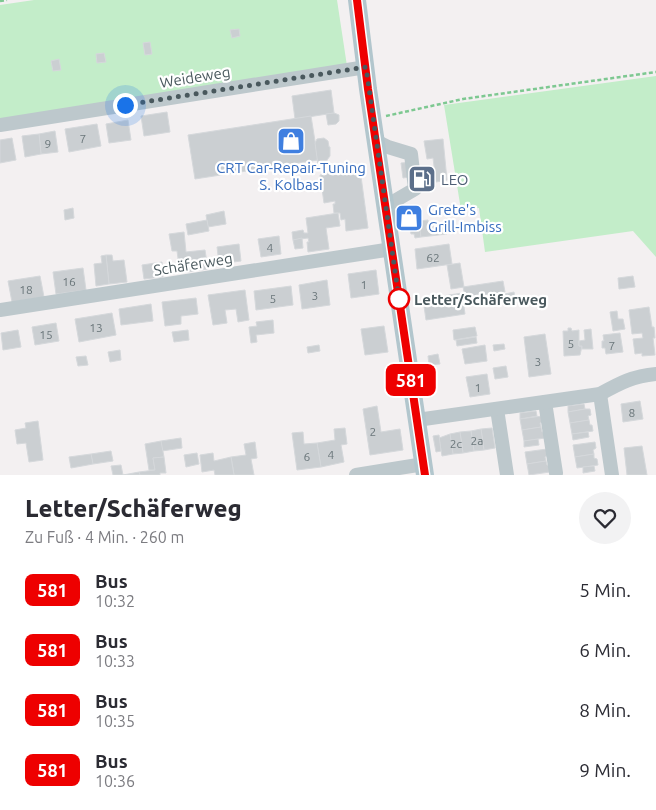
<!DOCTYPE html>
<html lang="de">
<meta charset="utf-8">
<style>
:root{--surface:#fff;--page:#f2f2f3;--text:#2b2b33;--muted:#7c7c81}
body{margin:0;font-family:Ubuntu,sans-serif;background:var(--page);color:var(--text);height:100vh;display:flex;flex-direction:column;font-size:19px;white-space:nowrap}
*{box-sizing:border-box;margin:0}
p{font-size:16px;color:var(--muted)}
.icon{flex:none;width:28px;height:28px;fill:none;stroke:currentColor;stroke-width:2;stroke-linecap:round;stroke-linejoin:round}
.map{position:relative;height:475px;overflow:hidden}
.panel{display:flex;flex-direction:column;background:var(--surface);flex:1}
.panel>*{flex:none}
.badge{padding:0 10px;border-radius:8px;font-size:18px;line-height:32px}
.you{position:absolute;width:25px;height:25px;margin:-12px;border:4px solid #fff;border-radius:50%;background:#1a73e8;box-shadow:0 0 0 8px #1a73e833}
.map>.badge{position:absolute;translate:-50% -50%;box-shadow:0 0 0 2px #fff}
.round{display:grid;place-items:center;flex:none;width:52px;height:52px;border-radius:26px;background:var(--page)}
.overview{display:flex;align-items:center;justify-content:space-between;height:85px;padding:0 25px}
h1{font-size:24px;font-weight:800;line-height:38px}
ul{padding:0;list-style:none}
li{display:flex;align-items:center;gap:15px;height:60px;padding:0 25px}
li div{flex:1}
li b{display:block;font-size:19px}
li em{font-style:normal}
li .badge{min-width:55px;font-weight:700;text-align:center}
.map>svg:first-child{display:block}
.green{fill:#c3edc9}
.building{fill:#cbcfd2;stroke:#d5d8db}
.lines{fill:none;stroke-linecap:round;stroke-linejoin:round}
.path{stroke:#7dc891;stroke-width:2.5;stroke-dasharray:4 2.5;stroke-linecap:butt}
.minor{stroke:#bdc8cc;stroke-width:14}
.major{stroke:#b2c6cd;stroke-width:18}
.line-casing{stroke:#fff;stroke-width:11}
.line{stroke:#e00;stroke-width:8}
.walk{stroke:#49585d;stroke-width:5;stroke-dasharray:0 9}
.stop-dot{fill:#fff;stroke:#e00;stroke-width:2.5}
.labels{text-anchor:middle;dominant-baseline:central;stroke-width:4.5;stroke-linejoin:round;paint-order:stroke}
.number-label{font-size:12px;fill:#6a767a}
.street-label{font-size:15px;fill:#49585d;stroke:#fff}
.shop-label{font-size:15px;fill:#366cbe;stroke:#fff}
.service-label{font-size:15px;fill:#4e5e75;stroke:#fff;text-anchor:start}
.stop-label{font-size:15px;font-weight:bold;fill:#49585d;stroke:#fff;text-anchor:start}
</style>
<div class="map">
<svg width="656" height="475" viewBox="0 0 656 475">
<rect width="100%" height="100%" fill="#f3f0f1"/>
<!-- green -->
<g class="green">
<path d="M34,0H337L347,66L0,120V5Z"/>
<path d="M656,76V257L633,231L485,252L479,208L461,210L444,105Z"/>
</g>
<!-- building -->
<g class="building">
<path d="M239,29L240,36L232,38L230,30Z"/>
<path d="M150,42L152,54L145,55L143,43Z"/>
<path d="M104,53L106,62L97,63L96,54Z"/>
<path d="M59,59L61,70L53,71L51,61Z"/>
<path d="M331,90L334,113L295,119L292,96Z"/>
<path d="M167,112L170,132L144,136L141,116Z"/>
<path d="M334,113L339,115V121L336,124L328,125L326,114Z"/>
<path d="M311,116L318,160L195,179L188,135Z"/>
<path d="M128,120L131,140L109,143L106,124Z"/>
<path d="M97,124L101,146L69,152L65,129Z"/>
<path d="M55,131L58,152L41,154L39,134Z"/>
<path d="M39,134L41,154L25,157L22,136Z"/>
<path d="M12,138L16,160L0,163V140Z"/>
<path d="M324,138L328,141L329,147H330V156L327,160L328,164L318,165L315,143L317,139Z"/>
<path d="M443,139L447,180L436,182L433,158L427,159L424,141Z"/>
<path d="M414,162L415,169L428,167L430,182L417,184L416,176L403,178L401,163Z"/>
<path d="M360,169L368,228L346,231L345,219L341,220L340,213H334L333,204H335V201L324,203L320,175Z"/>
<path d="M73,208L74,218L65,220L64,210Z"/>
<path d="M407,209L418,211L421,237L415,238L414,234H411L410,228H411Z"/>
<path d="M224,211L226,224L208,227L206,215Z"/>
<path d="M338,213L340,226L326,228L329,249L308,252L307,242H309L308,238L293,240L292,232L303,230L304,233H308L306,218Z"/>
<path d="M207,220L209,231L188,235L186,224Z"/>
<path d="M428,220L429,227L446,224L447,234L421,237L419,221Z"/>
<path d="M184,232L186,252L205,250L208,269L180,273L177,251H172L169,234Z"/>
<path d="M279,236L281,254L261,257L258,239Z"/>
<path d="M302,238L303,248L295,249L293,240Z"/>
<path d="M239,244L241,261L219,264L217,247Z"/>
<path d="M449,244L452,264L417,269L415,249Z"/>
<path d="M106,255H112L113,261L124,260L127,282L109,284Z"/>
<path d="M106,255L109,284L96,286L94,264L102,263L101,256Z"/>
<path d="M162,262L163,277L144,279L142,265Z"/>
<path d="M460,263L464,287L451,289L447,265Z"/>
<path d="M83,268L86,290L56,294L53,272Z"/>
<path d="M376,270L379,294L351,298L348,274Z"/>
<path d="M40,276L44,297L12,302L8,281Z"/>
<path d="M633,276L635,287L619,289L618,278Z"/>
<path d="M327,280L330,305L302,309L299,285Z"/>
<path d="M503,281L505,292L471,297V295L465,296L463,287Z"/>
<path d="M291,286L293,305L256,310L254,291Z"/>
<path d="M245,290L249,320L238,322L236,309L225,310L227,323L213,325L208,295Z"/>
<path d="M514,292L516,303L506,305L505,294Z"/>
<path d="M462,293L465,314L426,320L423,299Z"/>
<path d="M196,298L198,314L181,316V324L165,326L162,302Z"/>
<path d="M151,304L153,321L121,325L119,309Z"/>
<path d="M649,307L652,327H654L655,338H653L655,355L642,356V353L635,354L633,339L643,338L642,333L632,334L629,310Z"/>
<path d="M617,311L618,319H623L625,329L613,331L610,312Z"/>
<path d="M112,313L116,335L79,342L75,319Z"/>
<path d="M273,320L274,333L256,335L257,342L251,343L249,327L257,326L256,322Z"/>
<path d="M56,323L59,341L35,345L32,327Z"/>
<path d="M384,326L388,352L365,355L361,329Z"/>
<path d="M475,327L477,336L454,340L453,330Z"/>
<path d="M568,328H571L572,331L579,330V346H582L580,355L564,356L563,331H568Z"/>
<path d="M591,329L593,349H582V346H579V341L585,340L584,330Z"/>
<path d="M18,330L21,347L3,350L1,333Z"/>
<path d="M188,330L189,340L174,342L172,332Z"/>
<path d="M620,333L623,352L606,354L605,348H602V341H604L603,335Z"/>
<path d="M545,334L551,374L529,377L524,337Z"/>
<path d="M476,337L477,343L457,346L456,340Z"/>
<path d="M504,344L505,349L494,351L493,345Z"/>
<path d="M319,345L320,351L308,353L307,347Z"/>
<path d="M485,345L487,361L465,364L462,349Z"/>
<path d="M120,350L121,360L110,362L108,352Z"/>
<path d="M438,354L440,364L429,365L428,356Z"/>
<path d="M86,356L88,365L78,366L76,357Z"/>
<path d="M506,366L508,377L495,379L493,368Z"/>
<path d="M487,374L490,394L470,397L466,377Z"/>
<path d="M640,401L643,419L623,422L621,404Z"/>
<path d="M584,404L585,409L568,412V406Z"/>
<path d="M377,406L381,432L400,429L403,450L370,455L363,409Z"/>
<path d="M585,409H590L591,415L588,416L589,420L570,423L568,412Z"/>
<path d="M536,411L537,416L520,419V413Z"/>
<path d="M542,416L543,422L540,423L541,427L522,430L520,419Z"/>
<path d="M589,420L590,425H592L593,431L572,434L570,423Z"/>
<path d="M38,421L43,460L29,462L26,443L17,444L15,430L26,428L25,423Z"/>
<path d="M541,427L542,432H544L545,438L524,441L522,430Z"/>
<path d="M345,428L347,444L341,445L344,462L321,467L317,443L335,440L334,429Z"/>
<path d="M492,428L495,448L484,450L481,429Z"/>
<path d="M481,429L484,450L474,451L471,431Z"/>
<path d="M471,431L474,451L463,453L460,432Z"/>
<path d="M303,432L304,444L317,443L321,467L297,470L292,433Z"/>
<path d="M460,432L463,453L453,454L450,434Z"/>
<path d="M588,432L589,437L573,440L572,434Z"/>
<path d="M450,434L453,454L442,456L439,438Z"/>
<path d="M439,435L441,451L436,452L433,436Z"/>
<path d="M181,438L182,448L162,451L161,441Z"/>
<path d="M538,439L539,445L524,447V441Z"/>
<path d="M161,441L164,457L153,458L155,470H149L145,444Z"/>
<path d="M255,442L257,458L251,459L254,475H234L231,457L246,455L244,444Z"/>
<path d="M595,442L596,448L593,450L594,454L575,457L573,445Z"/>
<path d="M642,446L647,475H627L624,448Z"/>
<path d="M547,449L548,455L545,457L546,461L527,464L525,452Z"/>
<path d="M111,451L113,461L93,464L91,454Z"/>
<path d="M197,453L199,464L186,467L184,455Z"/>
<path d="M213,453L214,461L231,457L234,475H215L214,470L202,472L200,455Z"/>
<path d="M91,454L93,464L71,468L69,457Z"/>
<path d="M594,454V458L597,459L598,465L577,468L575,457Z"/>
<path d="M164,457L166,473H160V475H140L139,472L155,470L153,458Z"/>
<path d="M546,461L547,465L549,466L550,472L529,475L527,464Z"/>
<path d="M121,465L123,475L139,472L140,475H113L111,466Z"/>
<path d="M594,466L595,471L583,473V467Z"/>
</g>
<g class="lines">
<!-- path -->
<g class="path">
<path d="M0,1L7,0"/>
<path d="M386,116L463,99L656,72"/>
</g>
<!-- minor -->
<g class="minor">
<path d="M0,125L366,67"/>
<path d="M376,141L388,147L411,154L415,189L386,206"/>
<path d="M0,310L392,249"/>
<path d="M600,394L612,475"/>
<path d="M545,402L556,473"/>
<path d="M497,409L507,475"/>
<path d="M417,420L600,394C620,383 633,376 656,374"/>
<path d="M356,475L424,464"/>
</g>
<!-- major -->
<path class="major" d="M357,0L368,89L425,475"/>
</g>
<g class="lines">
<defs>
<path id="line" d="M357,0L368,89L425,475"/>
</defs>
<!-- line casing -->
<use href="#line" class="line-casing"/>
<!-- line -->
<use href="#line" class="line"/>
<!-- walk -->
<path class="walk" d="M125,105L366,67L399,299"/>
</g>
<!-- icons -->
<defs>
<symbol id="shop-square" viewBox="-11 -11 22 22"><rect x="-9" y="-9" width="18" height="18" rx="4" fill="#3f7fe0" stroke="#fff"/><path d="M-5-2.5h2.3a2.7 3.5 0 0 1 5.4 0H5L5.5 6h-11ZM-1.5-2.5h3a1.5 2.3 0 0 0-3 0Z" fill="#fff"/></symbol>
<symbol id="fuel-square" viewBox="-11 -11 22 22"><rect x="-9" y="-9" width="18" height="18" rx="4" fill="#5c6f8a" stroke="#fff"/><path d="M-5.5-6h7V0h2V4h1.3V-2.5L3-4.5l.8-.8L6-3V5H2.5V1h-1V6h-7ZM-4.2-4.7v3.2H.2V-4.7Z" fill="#fff"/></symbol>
</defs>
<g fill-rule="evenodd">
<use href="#shop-square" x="275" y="125" width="32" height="32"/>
<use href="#fuel-square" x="406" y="163" width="32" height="32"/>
<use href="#shop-square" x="393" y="202" width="32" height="32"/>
</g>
<!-- markers -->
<circle class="stop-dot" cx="399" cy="299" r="10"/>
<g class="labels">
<!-- number labels -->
<g class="number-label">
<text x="83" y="138">7</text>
<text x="48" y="143">9</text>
<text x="270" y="247">4</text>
<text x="433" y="257">62</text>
<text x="69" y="281">16</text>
<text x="364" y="284">1</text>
<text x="26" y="289">18</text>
<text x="315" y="295">3</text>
<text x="273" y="298">5</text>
<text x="96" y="327">13</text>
<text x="46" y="334">15</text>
<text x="571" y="343">5</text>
<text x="612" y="345">7</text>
<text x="538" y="361">3</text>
<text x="478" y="387">1</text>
<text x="632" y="412">8</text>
<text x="373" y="431">2</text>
<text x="477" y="440">2a</text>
<text x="456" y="443">2c</text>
<text x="331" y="454">4</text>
<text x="307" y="456">6</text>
</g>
<!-- street labels -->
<g class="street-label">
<text transform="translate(195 77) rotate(-9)">Weideweg</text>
<text transform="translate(193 264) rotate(-9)">Schäferweg</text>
</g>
<!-- shop labels -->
<g class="shop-label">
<text x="291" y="167">CRT Car-Repair-Tuning<tspan x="291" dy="17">S. Kolbasi</tspan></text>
<text x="428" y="209" text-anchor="start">Grete's<tspan x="428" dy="17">Grill-Imbiss</tspan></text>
</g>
<!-- service labels -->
<g class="service-label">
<text x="441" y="179">LEO</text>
</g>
<!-- stop labels -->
<g class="stop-label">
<text x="414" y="299">Letter/Schäferweg</text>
</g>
</g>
</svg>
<div class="you" style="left:125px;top:105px"></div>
<b class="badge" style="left:411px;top:380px;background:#e00;color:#fff">581</b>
</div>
<section class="panel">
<div class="overview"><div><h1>Letter/Schäferweg</h1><p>Zu Fuß · 4 Min. · 260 m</p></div><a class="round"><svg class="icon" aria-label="heart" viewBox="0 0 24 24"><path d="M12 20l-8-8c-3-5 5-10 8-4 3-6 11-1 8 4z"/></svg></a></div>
<ul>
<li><span class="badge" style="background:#e00;color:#fff">581</span><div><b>Bus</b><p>10:32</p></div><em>5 Min.</em></li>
<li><span class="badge" style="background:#e00;color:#fff">581</span><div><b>Bus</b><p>10:33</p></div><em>6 Min.</em></li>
<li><span class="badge" style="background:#e00;color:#fff">581</span><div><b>Bus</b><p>10:35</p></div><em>8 Min.</em></li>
<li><span class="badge" style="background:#e00;color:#fff">581</span><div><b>Bus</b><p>10:36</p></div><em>9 Min.</em></li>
</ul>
</section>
